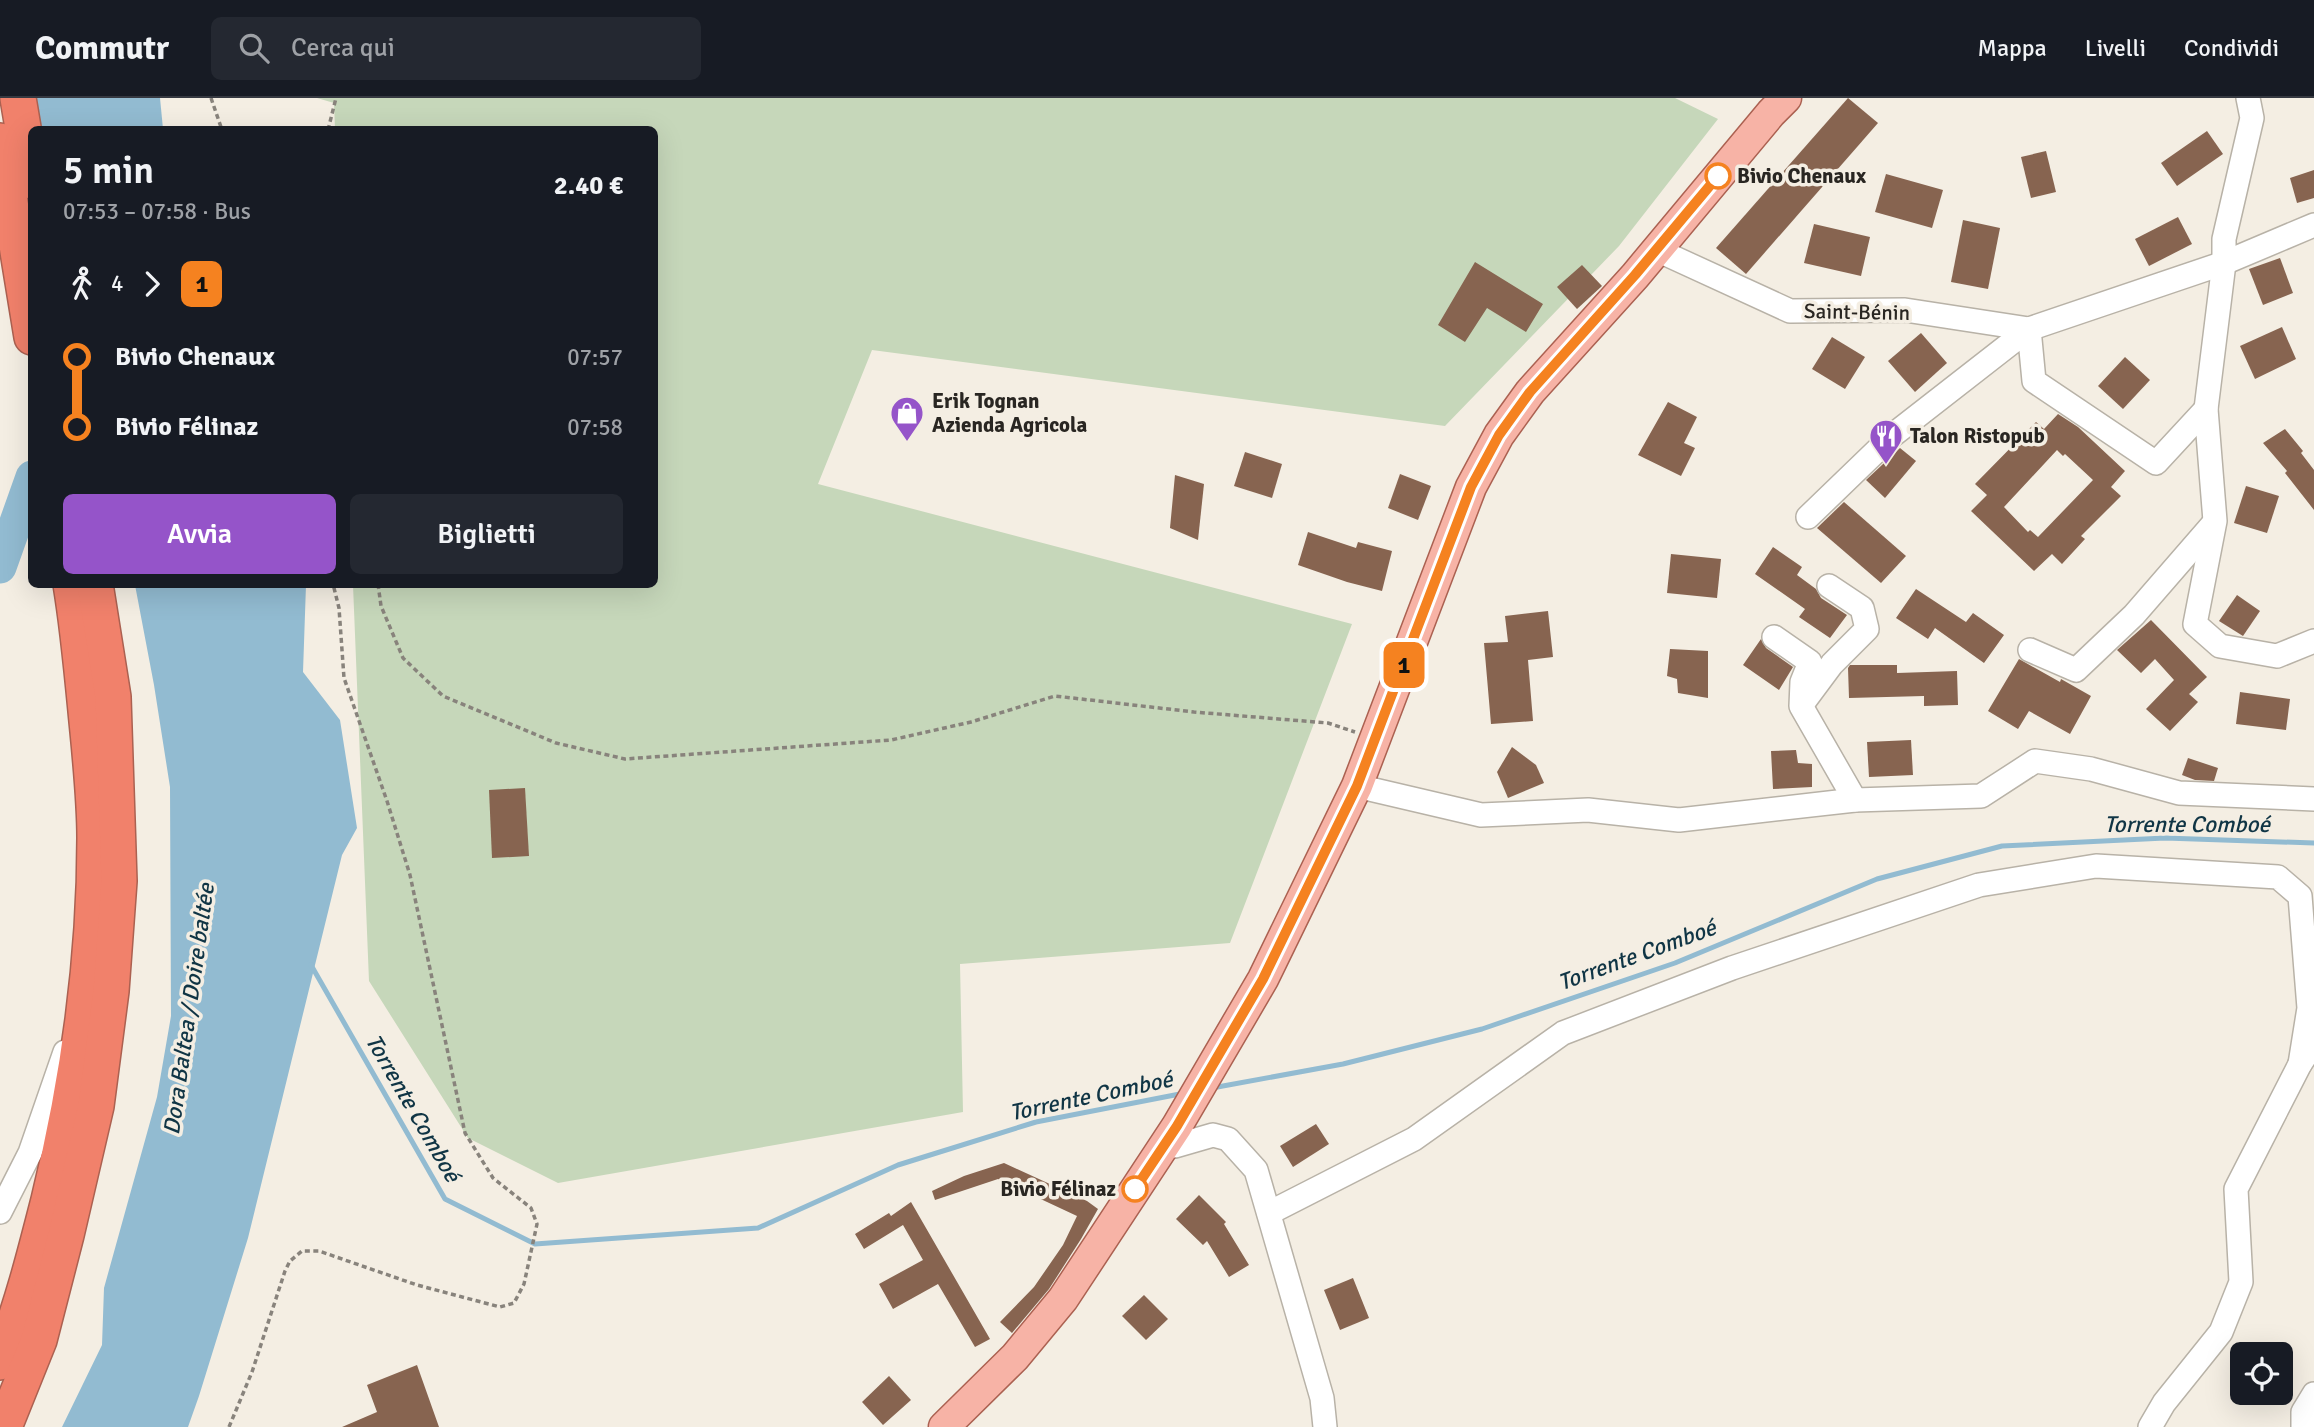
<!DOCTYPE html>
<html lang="it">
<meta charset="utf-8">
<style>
:root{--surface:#171b24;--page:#242831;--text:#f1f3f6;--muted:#9ea1a6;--line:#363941;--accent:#9554c9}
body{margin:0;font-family:Signika,sans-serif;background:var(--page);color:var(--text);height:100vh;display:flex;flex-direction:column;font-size:26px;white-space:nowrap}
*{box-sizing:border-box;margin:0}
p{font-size:23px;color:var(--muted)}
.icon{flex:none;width:38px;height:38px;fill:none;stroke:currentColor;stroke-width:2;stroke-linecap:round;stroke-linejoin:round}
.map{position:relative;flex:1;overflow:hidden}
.side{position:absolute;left:28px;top:28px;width:630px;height:462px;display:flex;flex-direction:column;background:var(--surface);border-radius:10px;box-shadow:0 7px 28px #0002}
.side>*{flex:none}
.badge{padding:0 14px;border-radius:10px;font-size:24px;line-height:46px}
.fabs{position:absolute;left:2230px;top:1244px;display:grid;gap:14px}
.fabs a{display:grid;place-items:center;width:63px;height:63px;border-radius:10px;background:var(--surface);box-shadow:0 7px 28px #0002;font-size:35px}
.map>.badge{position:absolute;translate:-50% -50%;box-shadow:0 0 0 4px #fff}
.legs{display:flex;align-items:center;gap:10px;height:77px;padding:0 35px;font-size:23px}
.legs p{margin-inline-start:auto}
.overview{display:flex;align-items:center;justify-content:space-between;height:119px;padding:0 35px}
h1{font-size:38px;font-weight:600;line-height:52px}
.primary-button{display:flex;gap:14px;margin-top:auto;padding:14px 35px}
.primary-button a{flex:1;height:80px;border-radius:10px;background:var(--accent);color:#fff;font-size:28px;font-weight:600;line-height:80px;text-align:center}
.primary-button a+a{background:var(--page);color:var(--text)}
ul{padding:0 35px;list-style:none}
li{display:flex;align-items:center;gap:24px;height:70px;font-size:26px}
li i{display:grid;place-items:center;width:10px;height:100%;margin:0 9px;background:currentColor}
li i::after{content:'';width:18px;height:18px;margin:-9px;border:5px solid;border-radius:50%;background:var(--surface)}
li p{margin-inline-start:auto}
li:first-child i{background:linear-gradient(#0000 50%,currentColor 0)}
li:last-child i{background:linear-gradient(currentColor 50%,#0000 0)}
header{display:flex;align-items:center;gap:42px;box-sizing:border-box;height:98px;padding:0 35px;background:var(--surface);border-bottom:2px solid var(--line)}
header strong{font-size:33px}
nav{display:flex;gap:38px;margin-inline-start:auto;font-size:24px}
.search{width:490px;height:63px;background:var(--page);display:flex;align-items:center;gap:18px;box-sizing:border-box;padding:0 24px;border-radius:10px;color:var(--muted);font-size:26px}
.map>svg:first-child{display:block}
.green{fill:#c6d7ba}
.water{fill:#92bbd1}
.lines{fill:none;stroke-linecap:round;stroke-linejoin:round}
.stream{stroke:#92bbd1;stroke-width:5}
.river{stroke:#92bbd1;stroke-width:33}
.building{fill:#876450;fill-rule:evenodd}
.minor-casing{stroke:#b8b2a7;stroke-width:26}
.major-casing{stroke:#ab6151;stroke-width:33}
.highway-casing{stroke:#ab6151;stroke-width:38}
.path{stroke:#88837c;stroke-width:3.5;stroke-dasharray:5 3.5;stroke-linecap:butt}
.minor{stroke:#fff;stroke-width:23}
.major{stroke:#f7b3a6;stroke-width:30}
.highway{stroke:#f1816b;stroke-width:35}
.line-1-casing{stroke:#fff;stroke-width:16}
.line-1{stroke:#f58220;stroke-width:10}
.stop-1-dot{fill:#fff;stroke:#f58220;stroke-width:3.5}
.labels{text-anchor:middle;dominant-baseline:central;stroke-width:7;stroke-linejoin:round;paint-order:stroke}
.stop-label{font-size:21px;font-weight:bold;fill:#292622;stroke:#f4eee3;text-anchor:start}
.street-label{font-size:21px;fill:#292622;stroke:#f4eee3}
.poi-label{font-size:21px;font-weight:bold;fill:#292622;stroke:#f4eee3;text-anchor:start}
.water-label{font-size:23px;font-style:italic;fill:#103545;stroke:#f4eee3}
</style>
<header>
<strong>Commutr</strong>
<div class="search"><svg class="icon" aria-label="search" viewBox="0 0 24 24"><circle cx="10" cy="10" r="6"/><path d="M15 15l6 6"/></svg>Cerca qui</div>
<nav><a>Mappa</a><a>Livelli</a><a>Condividi</a></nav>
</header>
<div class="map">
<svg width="2314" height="1329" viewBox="0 0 2314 1329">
<rect width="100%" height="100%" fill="#f4eee3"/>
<!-- green -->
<path class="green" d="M317,0H1675L1718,21L1619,148L1445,328L872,252L818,386L1352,526L1230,845L960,866L963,1014L558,1085L468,1040L369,883L353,487L654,486V32L335,31L334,5Z"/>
<!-- water -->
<g class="water">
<path d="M19,0H160L163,31H33Z"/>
<path d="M135,487H306L303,574L340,622L357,730L342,757L248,1140L199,1298L188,1329H62L102,1247L104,1190L157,999L171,918L170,689L154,587Z"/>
</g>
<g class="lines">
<!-- stream -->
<g class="stream">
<path d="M311,867L445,1101L535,1146L758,1130L898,1067L1036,1024L1185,995"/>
<path d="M1212,990L1343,966L1482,931L1675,865L1877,781L2002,748L2165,740L2314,745"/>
</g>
<!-- river -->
<path class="river" d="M0,469L32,379"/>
</g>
<!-- building -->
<g class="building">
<path d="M1848,0L1878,25L1746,176L1716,150Z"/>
<path d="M2207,33L2223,56L2177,88L2161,65Z"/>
<path d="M2046,53L2056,94L2031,100L2021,59Z"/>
<path d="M2314,72V100L2297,105L2290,80Z"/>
<path d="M1886,76L1943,92L1932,130L1875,114Z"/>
<path d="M2178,119L2192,146L2149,168L2135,141Z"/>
<path d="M1963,122L2000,130L1988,191L1951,184Z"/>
<path d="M1814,126L1870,139L1861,178L1804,165Z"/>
<path d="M2280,160L2293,195L2263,207L2249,171Z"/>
<path d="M1475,164L1543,206L1526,234L1487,210L1465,244L1438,227Z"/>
<path d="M1582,167L1602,188L1577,211L1557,189Z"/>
<path d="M2282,229L2296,261L2255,281L2240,248Z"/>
<path d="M1921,235L1947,265L1915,294L1888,263Z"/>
<path d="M1832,239L1865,259L1845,291L1812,271Z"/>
<path d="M2125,259L2150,282L2123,311L2098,288Z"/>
<path d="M1668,304L1697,319L1684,345L1695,350L1681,378L1638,357Z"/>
<path d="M2058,316L2078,329L2125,373L2111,389L2121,398L2081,438L2085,441L2062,466L2052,456L2034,473L1971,413L1987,397L1975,386L2036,324L2044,331ZM2057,352L2063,358L2065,356L2093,382L2038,439L2030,432L2028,434L2004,409Z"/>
<path d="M2285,331L2303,353L2301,355L2314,372V412L2285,375L2287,373L2263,345Z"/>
<path d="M1900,350L1916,363L1885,400L1866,382Z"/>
<path d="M1245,354L1282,366L1272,400L1234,388Z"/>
<path d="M1400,376L1431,388L1418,422L1388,410Z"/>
<path d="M1175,377L1204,386L1198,442L1170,430Z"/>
<path d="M2246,388L2279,398L2267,435L2234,425Z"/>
<path d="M1844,404L1906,458L1881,485L1817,430Z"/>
<path d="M1308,434L1356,450L1358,444L1392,453L1382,493L1347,484L1298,467Z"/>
<path d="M1773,449L1802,469L1797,477L1816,491L1821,500L1847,517L1830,540L1799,519L1805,511L1755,476Z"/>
<path d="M1671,456L1721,461L1717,500L1667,495Z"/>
<path d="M1916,491L1966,524L1973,515L2004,537L1984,565L1935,530L1928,541L1896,520Z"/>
<path d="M2237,497L2260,513L2243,538L2219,523Z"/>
<path d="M1548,513L1553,559L1528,562L1533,623L1491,626L1484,545L1508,544L1505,518Z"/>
<path d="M2151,522L2207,579L2189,596L2198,604L2170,633L2146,611L2174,582L2155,561L2141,575L2117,552Z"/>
<path d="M1761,541L1766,550L1793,569L1779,592L1743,567Z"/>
<path d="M1670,551L1708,553V600L1678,595L1677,581L1667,578Z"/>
<path d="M2019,561L2060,584L2061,581L2091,598L2070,636L2029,613L2018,631L1988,613Z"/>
<path d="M1850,567H1897V575L1957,573L1958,607L1924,608V598L1849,600L1848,570Z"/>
<path d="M2240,594L2290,601L2286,632L2236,626Z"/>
<path d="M1911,642L1913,677L1869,679L1867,644Z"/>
<path d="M1512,649L1536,667L1544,685L1508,700L1497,674Z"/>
<path d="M1796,652L1798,665L1812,666V689L1773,691L1771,653Z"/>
<path d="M2188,660L2218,670L2214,683L2195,682L2182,677Z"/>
<path d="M525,690L529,758L492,760L489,692Z"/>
<path d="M1316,1026L1329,1046L1293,1069L1280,1048Z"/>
<path d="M1004,1065L1087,1103L1098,1111L1081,1141L1049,1191L1012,1235L1000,1224L1034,1189L1063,1147L1077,1118L998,1081L935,1102L932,1093L964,1078Z"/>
<path d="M1199,1097L1226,1124L1224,1126L1249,1167L1229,1179L1207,1143L1203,1147L1176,1121Z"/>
<path d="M911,1104L990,1241L975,1249L938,1186L893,1211L879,1186L923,1162L903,1127L864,1151L855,1136L889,1115L891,1118Z"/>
<path d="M1353,1180L1369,1220L1340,1232L1324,1192Z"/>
<path d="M1144,1197L1168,1221L1146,1242L1122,1218Z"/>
<path d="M417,1267L439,1329H342L377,1314L367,1287Z"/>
<path d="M889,1278L911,1302L883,1327L862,1304Z"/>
</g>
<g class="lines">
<defs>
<g id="minor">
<path d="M2248,0L2252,20L2224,141V165L2206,311L2215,423L2195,526L2220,548L2277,558L2314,543"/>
<path d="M1655,151L1790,213L1905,212L2029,231L2224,165L2314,127"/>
<path d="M1808,419L1893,337L2029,231L2034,283L2156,365L2206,311"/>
<path d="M1774,539L1810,564L1802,584L1801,608L1855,702"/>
<path d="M2030,552L2076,572L2134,517L2213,426"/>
<path d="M1803,605L1832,566L1867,531L1862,510L1829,488"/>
<path d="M1357,688L1481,717L1588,712L1679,722L1855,702L1981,698L2035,663L2091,671L2179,695L2314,701"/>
<path d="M1166,1044L1175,1048L1213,1037L1228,1041L1256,1072L1322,1300L1325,1329"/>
<path d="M0,1114L30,1055L65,954"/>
<path d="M1269,1115L1414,1041L1563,935L1732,870L1979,787L2096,768L2278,779L2300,798L2309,910L2300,966"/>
<path d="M2150,1329L2164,1305L2221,1234L2241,1184L2236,1091L2300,966L2308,954"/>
<path d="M2303,1329V1314L2314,1296"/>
</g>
<path id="major" d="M944,1329L1015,1259L1063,1201L1177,1028L1263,881L1357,688L1471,389L1499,337L1530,294L1635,178L1771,15L1786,0"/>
<g id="highway">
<path d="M18,0L32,83"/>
<path d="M0,43L32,239"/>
<path d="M0,1264C21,1212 35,1157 49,1102C78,984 95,862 95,740C95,698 90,655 86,613C82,571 78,528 71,486"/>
<path d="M4,1329L39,1242L66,1137L96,1008L111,893L119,783L113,599L95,486"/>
</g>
</defs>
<!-- minor casing -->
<use href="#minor" class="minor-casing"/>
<!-- major casing -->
<use href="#major" class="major-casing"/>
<!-- highway casing -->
<use href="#highway" class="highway-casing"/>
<!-- path -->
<g class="path">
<path d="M211,0L222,32"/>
<path d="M328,32L336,0"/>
<path d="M378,486L381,508L403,560L443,598L556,645L625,661L891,642L971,624L1055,598L1194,614L1328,625L1355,634"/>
<path d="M229,1329L252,1274L285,1173L290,1163L302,1153H319L417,1187L500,1209L514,1205L524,1186L537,1126L531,1110L493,1080L465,1035L410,777L387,703L344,580L339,510L333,486"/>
</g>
<!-- minor -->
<use href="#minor" class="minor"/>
<!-- major -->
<use href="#major" class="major"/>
<!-- highway -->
<use href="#highway" class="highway"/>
</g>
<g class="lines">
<defs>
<path id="line-1" d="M1135,1091L1177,1028L1263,881L1357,688L1471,389L1499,337L1530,294L1635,177L1718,78"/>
</defs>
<!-- line-1 casing -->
<use href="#line-1" class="line-1-casing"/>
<!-- line-1 -->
<use href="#line-1" class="line-1"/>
</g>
<!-- icons -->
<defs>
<symbol id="shop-pin" viewBox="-11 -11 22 30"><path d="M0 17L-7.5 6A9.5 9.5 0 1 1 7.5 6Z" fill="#9554c9" stroke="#f4eee3"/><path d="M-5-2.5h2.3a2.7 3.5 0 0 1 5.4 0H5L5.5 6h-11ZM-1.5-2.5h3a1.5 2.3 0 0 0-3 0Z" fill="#fff"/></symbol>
<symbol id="restaurant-pin" viewBox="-11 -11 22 30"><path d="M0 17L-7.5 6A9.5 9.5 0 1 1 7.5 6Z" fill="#9554c9" stroke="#f4eee3"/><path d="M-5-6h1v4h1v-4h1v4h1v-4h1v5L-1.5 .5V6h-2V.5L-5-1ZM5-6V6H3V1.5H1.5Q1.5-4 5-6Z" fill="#fff"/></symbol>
</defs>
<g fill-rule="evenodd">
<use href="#shop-pin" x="888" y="296" width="38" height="52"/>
<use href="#restaurant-pin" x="1867" y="319" width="38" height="52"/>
</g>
<!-- markers -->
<g class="stop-1-dot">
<circle cx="1718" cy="78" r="12"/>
<circle cx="1135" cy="1091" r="12"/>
</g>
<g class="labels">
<!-- stop labels -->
<g class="stop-label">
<text x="1737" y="78">Bivio Chenaux</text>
<text x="1116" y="1091" text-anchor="end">Bivio Félinaz</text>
</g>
<!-- street labels -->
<g class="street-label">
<text transform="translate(1857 214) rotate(1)">Saint-Bénin</text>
</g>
<!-- poi labels -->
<g class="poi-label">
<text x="932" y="303">Erik Tognan<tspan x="932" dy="24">Azienda Agricola</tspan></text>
<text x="1910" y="338">Talon Ristopub</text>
</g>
<!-- water labels -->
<g class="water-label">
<text x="2187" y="726">Torrente Comboé</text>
<text transform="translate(1637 857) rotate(-20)">Torrente Comboé</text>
<text transform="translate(189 911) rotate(-82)">Dora Baltea / Doire baltée</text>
<text transform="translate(1091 998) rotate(-12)">Torrente Comboé</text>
<text transform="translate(413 1010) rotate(60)">Torrente Comboé</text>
</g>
</g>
</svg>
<div class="fabs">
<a><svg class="icon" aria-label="locate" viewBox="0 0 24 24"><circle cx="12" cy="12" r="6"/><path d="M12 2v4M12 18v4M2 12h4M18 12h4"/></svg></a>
</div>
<b class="badge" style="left:1404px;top:567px;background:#f58220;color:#111">1</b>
<section class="side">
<div class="overview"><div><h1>5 min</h1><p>07:53 – 07:58 · Bus</p></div><b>2.40 €</b></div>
<div class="legs"><svg class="icon" aria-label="walk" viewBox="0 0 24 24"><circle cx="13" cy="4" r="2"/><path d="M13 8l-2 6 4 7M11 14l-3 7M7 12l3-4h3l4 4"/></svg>4<svg class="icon" aria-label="forward" viewBox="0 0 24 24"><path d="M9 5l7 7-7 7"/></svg><b class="badge" style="background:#f58220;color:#111">1</b></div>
<ul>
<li><i style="color:#f58220"></i><b>Bivio Chenaux</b><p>07:57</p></li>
<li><i style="color:#f58220"></i><b>Bivio Félinaz</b><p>07:58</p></li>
</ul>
<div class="primary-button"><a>Avvia</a><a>Biglietti</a></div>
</section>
</div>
